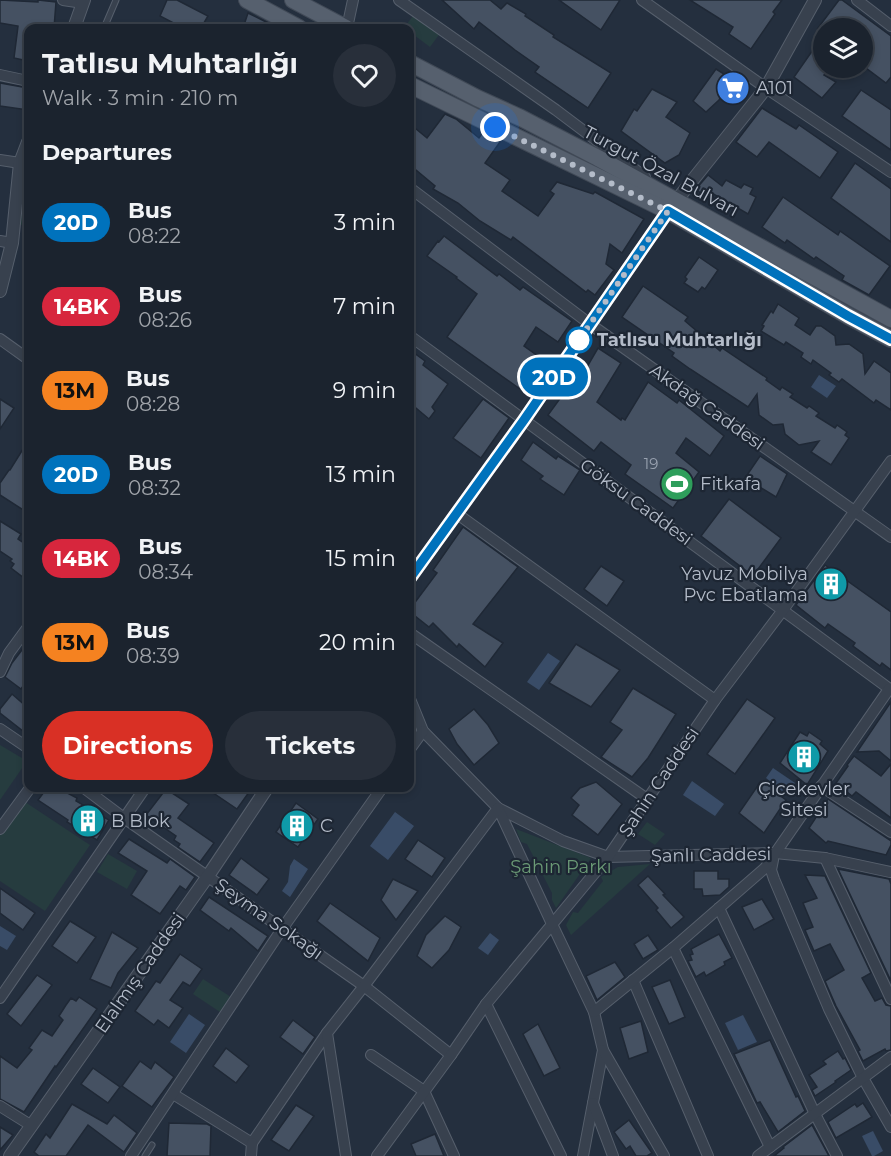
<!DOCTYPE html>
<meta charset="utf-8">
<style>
:root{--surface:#1b232e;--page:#282f3a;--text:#f1f3f6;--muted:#a0a4aa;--line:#39404a;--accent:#d93025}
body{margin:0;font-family:Montserrat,sans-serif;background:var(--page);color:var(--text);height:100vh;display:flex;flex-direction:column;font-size:22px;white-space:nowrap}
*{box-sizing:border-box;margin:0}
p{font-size:20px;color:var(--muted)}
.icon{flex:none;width:33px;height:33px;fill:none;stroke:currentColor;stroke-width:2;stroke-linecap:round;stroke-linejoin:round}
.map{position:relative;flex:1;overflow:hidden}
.panel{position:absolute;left:24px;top:24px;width:390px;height:768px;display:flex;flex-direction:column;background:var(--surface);border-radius:12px;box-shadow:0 3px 9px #0003,0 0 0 2px var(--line)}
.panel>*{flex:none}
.badge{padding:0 12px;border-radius:20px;font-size:21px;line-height:39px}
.fabs{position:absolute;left:813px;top:18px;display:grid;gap:12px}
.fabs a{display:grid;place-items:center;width:60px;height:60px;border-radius:50%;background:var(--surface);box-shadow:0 3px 9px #0003,0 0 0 2px var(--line);font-size:30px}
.you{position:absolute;width:30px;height:30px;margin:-15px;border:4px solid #fff;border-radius:50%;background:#1a73e8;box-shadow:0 0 0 9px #1a73e833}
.map>.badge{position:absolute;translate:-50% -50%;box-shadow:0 0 0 3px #fff}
h2{padding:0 18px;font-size:22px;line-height:54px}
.round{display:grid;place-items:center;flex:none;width:63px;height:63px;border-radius:32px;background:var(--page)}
.head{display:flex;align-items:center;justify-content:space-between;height:102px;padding:0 18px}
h1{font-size:28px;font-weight:700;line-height:45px}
.action{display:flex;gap:12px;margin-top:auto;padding:12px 18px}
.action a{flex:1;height:69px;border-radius:36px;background:var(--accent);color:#fff;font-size:24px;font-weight:700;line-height:69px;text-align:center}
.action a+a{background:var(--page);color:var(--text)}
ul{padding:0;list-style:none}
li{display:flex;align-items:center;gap:18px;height:84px;padding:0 18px}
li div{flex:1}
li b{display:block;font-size:22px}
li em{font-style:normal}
li .badge{min-width:66px;font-weight:700;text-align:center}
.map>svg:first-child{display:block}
.green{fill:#263c3f}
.water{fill:#394c67}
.building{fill:#455162;stroke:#1f2835;stroke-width:1.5}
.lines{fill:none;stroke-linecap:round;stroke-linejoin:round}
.service-casing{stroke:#565f6c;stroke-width:7}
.minor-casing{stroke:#565f6c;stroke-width:12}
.tertiary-casing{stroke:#565f6c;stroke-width:14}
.primary-casing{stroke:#414a57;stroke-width:18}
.service{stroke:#38414e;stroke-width:5}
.minor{stroke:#38414e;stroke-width:10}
.tertiary{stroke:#38414e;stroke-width:12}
.primary{stroke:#56606e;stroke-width:16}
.line-casing{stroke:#fff;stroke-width:14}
.line{stroke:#0072bc;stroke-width:9}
.walk{stroke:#b4bcc9;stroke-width:6;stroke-dasharray:0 10.8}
.stop-dot{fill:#fff;stroke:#0072bc;stroke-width:3}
.labels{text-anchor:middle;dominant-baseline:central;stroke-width:4.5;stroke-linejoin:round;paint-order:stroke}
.number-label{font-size:15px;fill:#98a1af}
.poi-label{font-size:18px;fill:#b4bcc9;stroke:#1d2633;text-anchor:start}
.street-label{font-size:18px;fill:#b4bcc9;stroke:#1d2633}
.stop-label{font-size:18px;font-weight:bold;fill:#b4bcc9;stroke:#1d2633;text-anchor:start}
.park-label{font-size:18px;fill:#6b9a76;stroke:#1d2633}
</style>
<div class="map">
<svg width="891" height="1156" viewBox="0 0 891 1156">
<rect width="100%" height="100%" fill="#242f3e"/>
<!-- green -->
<g class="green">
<path d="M415,13L441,32L430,47L410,32V28H404Z"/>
<path d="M24,184H28V226L17,224Z"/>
<path d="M0,745L27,761L0,800Z"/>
<path d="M22,800L90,845L45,911L0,881V833Z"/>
<path d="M647,822L665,834L655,845L638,834Z"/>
<path d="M516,829L591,858L556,908L552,900V893L527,844L521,842Z"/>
<path d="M108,854L137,871L127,889L97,872Z"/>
<path d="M650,864L571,935L566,925L573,912L578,913L603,881L601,877L618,867Z"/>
<path d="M203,979L231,997L220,1012L193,994Z"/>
</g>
<!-- water -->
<g class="water">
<path d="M819,375L836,386L827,398L811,387Z"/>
<path d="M548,653L560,661L539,690L527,682Z"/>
<path d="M773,768L795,783L787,795L766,778Z"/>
<path d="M692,781L724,804L715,816L683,795Z"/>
<path d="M395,812L414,826L388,860L370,846Z"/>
<path d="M294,859L308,869L290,897L282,891L288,882L290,866Z"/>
<path d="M0,926L16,936L7,950L0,946Z"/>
<path d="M490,933L499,940L488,955L478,948Z"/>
<path d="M189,1014L205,1025L186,1053L170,1042Z"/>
<path d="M743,1015L757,1042L738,1050L725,1023Z"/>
<path d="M873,1131L883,1151L874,1156H872L862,1136Z"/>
</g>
<!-- building -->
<g class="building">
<path d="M0,0L38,2V0L56,2L54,28L28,27V61L14,58L18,26L0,23Z"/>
<path d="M167,0H177L208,16L201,28H183L160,16Z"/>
<path d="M442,0H490L501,9L507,3L526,14L525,16L554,35L553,37L611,73L588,108L535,72L539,67L515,50L479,22L474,29Z"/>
<path d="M559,0H620L601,30Z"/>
<path d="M690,0H782L773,12L775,14L751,49L729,34L733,27Z"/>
<path d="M839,0H842L891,36V77L886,83L862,65V28H818Z"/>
<path d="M248,13L278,28H243Z"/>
<path d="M824,34V68H829L824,75L836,82L822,98L794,77Z"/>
<path d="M716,69L732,79L719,100L706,112L693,101Z"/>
<path d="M0,83L28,88V110L0,106Z"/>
<path d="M652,89L677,102L666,117L690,133L679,155L665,163L621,131L634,109L637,111Z"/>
<path d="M861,90L891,110V150L842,116Z"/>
<path d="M762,108L796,129L799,125L838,152L820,178L769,142L757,157L736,142Z"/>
<path d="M445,114L456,119L479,138L483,132L494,138L500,142L485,163L510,180L502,191L538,216L554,194L550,191L557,182L593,194L595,192L644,219L622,253L610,244L606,264L614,270L595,295L588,290L586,292L513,237L511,240L480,221L458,203L433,189L435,186L410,165V124L427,138Z"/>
<path d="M855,163L891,189V242L831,198Z"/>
<path d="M708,175L722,186L726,180L741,188L744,184L753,188L750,194L756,197L748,214L710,192L705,197L696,189Z"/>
<path d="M783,197L838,235L840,231L890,266L869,295L842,280L844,276L816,257L814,259L787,240L785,243L762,227Z"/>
<path d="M444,236L497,276L499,274L520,290L523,287L572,321L558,342L536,327L524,346L542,359L520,389L447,337L477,294L456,278L457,277L427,256L438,241L439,242Z"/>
<path d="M699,257L718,270L705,289L702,287L698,292L684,283L687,279L685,277Z"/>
<path d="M643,286L688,317L685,321L720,351L722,348L767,378L766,380L780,390L782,387L793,394L790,397L807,408L809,406L819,413L816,416L835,428L837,425L847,432L845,435L849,438L831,465L811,452L819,441L799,445L785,434L783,424L773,425L759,415L757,394L748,407L690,369L672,356L674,353L622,317Z"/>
<path d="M778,304L799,318L795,325L810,335L816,326H821L835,336L836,345L849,344L863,354L865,374L874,361L891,373V410L876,400L874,403L842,379L839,382L829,375L831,373L813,360L811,364L801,357L803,353L786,342L784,345L761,331L764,326L762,325L771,311L773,313Z"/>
<path d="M598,348L621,363L597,402L621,420L622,418L625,420L648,382L677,403L679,400L724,436L710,456L686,438L676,453L699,472L673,508L625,474L631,465L601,442L594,451L548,415L572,382L576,386Z"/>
<path d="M410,350L425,361L423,365L448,384L432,407L435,411L429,419L410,403Z"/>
<path d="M0,399L14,408L0,429Z"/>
<path d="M483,399L509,418L481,458L453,438Z"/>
<path d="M28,441V513L0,495V483L9,470H10Z"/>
<path d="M533,442L556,459L558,456L580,470L564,495L540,479L543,476L521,460Z"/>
<path d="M760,456L787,474L776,497L745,478Z"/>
<path d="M729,499L781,538L753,576L701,536Z"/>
<path d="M0,521L21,534L18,539L28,546V581L11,568L14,564L10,561L12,559L0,551Z"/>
<path d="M463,527L518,567L473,624L503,643L485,667L459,644L457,647L433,623L429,627L410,612V609L437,573L433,570Z"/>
<path d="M825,565L891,612V670L882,663L880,666L853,646L855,643L828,624L825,628L796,605Z"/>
<path d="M601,566L624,581L607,606L584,589Z"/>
<path d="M28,642V679L21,689L5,677L12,663Z"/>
<path d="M576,644L620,670L591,707L549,683Z"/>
<path d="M633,688L676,714L648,758L632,777L601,757L622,730L610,722Z"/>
<path d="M12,694L28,708V735L0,713V709Z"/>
<path d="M747,699L775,718L735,774L707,754Z"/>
<path d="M891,702V761L879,751L857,752Z"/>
<path d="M474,709L488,725L499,743L474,765L457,744L449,729Z"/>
<path d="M800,732L807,736L809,732L822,741L820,744L828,751L807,785L780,763Z"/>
<path d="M854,756L881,776L891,764V818L856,792L852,796L836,783L848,766L847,765Z"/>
<path d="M761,781L766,785L767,783L780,791L778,794L786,800L764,833L739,813Z"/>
<path d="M596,782L622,804L598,835L572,815L579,805L571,798L580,788Z"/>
<path d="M47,788H58L77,798L76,801L109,820L97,840L67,822L68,820L38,800Z"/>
<path d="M206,788H252L237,809Z"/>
<path d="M166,789L189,804L178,818L214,843L200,862L178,847L180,844L174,840L176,836L146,815Z"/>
<path d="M828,799L891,841V845L886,855L828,841L826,843L809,828Z"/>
<path d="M296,803L318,819L298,847L276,832Z"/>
<path d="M129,839L167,863L170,859L195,877L186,890L180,886L160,914L131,895L147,871L118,853Z"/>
<path d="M418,840L445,858L432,877L405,859Z"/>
<path d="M241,858L269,879L257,895L229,875Z"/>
<path d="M838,869L889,879L891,884V981Z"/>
<path d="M694,871H718V879H729V887L720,895L703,896L702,889H694Z"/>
<path d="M805,875L825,876L871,973L862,978L875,1001L882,998L886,1005L891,1006V1050L886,1051L885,1049L863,1061L858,1051L860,1050L836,1006L825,981L844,970L830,944L814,951L805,930L813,927L803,903L817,898Z"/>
<path d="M648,876L665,894L663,895L684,917L671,928L656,910L658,908L638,885Z"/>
<path d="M393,879L418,891L396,920L381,900Z"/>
<path d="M0,888L35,913L23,930L0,913Z"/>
<path d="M209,897L268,936L258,951L231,928L229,931L200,910Z"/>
<path d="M762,899L774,919L754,930L742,907Z"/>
<path d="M330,903L380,938L368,961L317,921Z"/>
<path d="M445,916L461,927L449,950L432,968L417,956L426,935Z"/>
<path d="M70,921L96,937L77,963L52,946Z"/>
<path d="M112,932L138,948L118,973L111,988L90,979Z"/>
<path d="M719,934L732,958L724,962L725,965L706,976L704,972L696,977L688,961L692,960L690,955L693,954L691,949Z"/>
<path d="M648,935L658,950L643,959L634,944Z"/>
<path d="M180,954L202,969L190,986L183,982L170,1000L183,1008L169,1028L158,1020L154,1025L135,1011L156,981L160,983Z"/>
<path d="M615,962L625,977L597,1000L586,976Z"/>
<path d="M37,975L52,985L21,1026L7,1014Z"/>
<path d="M670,980L685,1017L669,1024L652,987Z"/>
<path d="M79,997L97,1009L56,1067L55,1066L24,1112L0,1099V1056L17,1068L32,1050L29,1048L42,1030L52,1036L63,1020L59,1016L66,1005L71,998L76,1001Z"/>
<path d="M293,1020L315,1037L303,1054L280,1037Z"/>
<path d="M641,1021L648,1052L629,1059L620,1028Z"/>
<path d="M538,1024L560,1068L544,1076L523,1034Z"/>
<path d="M770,1040L796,1097L798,1096L805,1111L778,1132L760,1102L757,1103L734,1054Z"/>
<path d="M226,1048L249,1066L236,1083L213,1066Z"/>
<path d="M838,1051L843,1059L845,1058L851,1070L835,1081L836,1082L815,1096L812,1090L817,1087L809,1075L826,1064L823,1061Z"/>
<path d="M140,1061L151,1069L155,1062L174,1077L152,1107L122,1086Z"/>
<path d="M93,1068L120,1087L108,1103L81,1084Z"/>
<path d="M863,1103L872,1117L836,1138L828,1122L855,1104L857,1107Z"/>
<path d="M72,1104L107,1124L114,1115L137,1133L124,1152L88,1125L66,1156H39L34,1152L46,1134L50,1138Z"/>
<path d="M296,1105L314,1116L289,1151L271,1140Z"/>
<path d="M629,1120L652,1153L647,1156H636L630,1146L626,1149L614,1132Z"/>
<path d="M169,1123L207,1124L211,1126L210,1156H167Z"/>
<path d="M812,1125L829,1156H774L784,1148L783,1147Z"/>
<path d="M0,1127L13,1135L0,1150Z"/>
<path d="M435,1134L444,1156H416L411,1144Z"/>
</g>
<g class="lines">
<defs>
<g id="service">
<path d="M104,28L116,0"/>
<path d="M145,1156L152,1145"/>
</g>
<g id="minor">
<path d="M63,0L83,3"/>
<path d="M399,0L556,110L645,177"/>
<path d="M642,0L766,88L891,172"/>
<path d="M857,0L891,26"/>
<path d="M347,28L353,0"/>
<path d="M0,75L28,81"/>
<path d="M0,160L20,163"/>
<path d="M410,188L590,324L891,537"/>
<path d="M0,241L12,243"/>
<path d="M410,336L891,690"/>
<path d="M0,339L28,359"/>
<path d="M456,513L715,700"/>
<path d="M410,633L647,799"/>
<path d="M0,672L9,653L28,627"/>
<path d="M410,699L423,731L498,808L563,841L608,857L775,853L825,858L890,872"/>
<path d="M0,729L28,748"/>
<path d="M410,749L423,731"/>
<path d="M821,786L891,832"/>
<path d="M84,788L124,818L364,986L451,1055"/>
<path d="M498,808L552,924L594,1012L603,1050L583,1156"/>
<path d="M0,829L30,788"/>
<path d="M825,858L891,999"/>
<path d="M773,860L771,870L774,879L829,1009L863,1078L891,1127"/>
<path d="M719,908L815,1114L837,1156"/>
<path d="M673,948L770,1147"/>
<path d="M633,980L708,1156"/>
<path d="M0,998L145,788"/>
<path d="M486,1004L561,1156"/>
<path d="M594,1012L673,948L765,868L889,689"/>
<path d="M603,1050L664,1156"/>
<path d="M371,1055L424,1091L454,1156"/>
<path d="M173,1094L252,1143"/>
<path d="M593,1103L613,1156"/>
<path d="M0,1106L32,1126"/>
<path d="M252,1143L327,1033"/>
<path d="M131,1156L282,929L382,788"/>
<path d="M251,1156L252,1143"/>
<path d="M346,1156L327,1033L364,986L498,808"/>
<path d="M377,1156L451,1055L486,1004L608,857L715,700L783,610L891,461"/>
<path d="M758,1156L891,1057"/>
</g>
<g id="tertiary">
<path d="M74,28L84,0"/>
<path d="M0,291L12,243L20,163L28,142"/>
<path d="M410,578L524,420L668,211L766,88L815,0"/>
<path d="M10,1156L208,876L267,788"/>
</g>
<g id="primary">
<path d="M247,0L299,28"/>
<path d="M293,0L346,28"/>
<path d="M410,63L477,98L521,118L598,158L891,319"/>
<path d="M410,85L668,211L848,316L891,339"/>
</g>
</defs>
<!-- service casing -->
<use href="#service" class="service-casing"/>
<!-- minor casing -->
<use href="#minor" class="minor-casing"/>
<!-- tertiary casing -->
<use href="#tertiary" class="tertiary-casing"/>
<!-- primary casing -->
<use href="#primary" class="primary-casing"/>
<!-- service -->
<use href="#service" class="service"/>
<!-- minor -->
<use href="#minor" class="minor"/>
<!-- tertiary -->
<use href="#tertiary" class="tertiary"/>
<!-- primary -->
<use href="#primary" class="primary"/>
</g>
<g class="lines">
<defs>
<path id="line" d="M410,578L524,420L668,211L848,316L891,339"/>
</defs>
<!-- line casing -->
<use href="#line" class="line-casing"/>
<!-- line -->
<use href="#line" class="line"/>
<!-- walk -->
<path class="walk" d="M495,127L668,211L577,343L579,340"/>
</g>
<!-- icons -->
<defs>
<symbol id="supermarket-disc" viewBox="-11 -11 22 22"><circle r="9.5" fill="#3f7fe0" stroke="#1d2633"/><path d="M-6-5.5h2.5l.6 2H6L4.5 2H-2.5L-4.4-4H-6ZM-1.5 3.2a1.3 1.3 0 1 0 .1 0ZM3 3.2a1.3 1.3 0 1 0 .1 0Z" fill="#fff"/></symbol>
<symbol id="stadium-disc" viewBox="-11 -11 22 22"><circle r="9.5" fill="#2e9e5b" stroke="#1d2633"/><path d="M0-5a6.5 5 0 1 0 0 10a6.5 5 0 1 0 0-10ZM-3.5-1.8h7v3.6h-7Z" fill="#fff"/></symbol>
<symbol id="building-disc" viewBox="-11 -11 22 22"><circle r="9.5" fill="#0f9aa8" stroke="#1d2633"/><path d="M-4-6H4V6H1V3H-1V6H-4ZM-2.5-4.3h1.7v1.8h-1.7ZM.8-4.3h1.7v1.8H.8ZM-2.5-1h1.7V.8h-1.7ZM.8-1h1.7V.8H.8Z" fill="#fff"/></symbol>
</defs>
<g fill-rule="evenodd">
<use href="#supermarket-disc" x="714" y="69" width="38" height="38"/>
<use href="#stadium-disc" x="658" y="465" width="38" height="38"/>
<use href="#building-disc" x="812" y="565" width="38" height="38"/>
<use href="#building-disc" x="785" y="738" width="38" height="38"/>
<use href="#building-disc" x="69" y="802" width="38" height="38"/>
<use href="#building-disc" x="278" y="807" width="38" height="38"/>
</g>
<!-- markers -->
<circle class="stop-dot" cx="579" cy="340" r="12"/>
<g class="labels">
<!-- number labels -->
<g class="number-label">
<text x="651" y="463">19</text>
</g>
<!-- poi labels -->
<g class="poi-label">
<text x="756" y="88">A101</text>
<text x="700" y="484">Fitkafa</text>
<text x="808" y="574" text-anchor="end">Yavuz Mobilya<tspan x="808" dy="21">Pvc Ebatlama</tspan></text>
<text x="804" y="789" text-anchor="middle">Çicekevler<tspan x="804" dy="21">Sitesi</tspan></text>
<text x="111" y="821">B Blok</text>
<text x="320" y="826">C</text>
</g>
<!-- street labels -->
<g class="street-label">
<text transform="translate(661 171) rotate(28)">Turgut Özal Bulvarı</text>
<text transform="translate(707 407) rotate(35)">Akdağ Caddesi</text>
<text transform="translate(636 502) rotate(36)">Göksu Caddesi</text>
<text transform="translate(659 782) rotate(-56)">Şahin Caddesi</text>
<text transform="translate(711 855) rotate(-1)">Şanlı Caddesi</text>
<text transform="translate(269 919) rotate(35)">Şeyma Sokağı</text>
<text transform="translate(140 973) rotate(-55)">Elalmış Caddesi</text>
</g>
<!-- stop labels -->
<g class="stop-label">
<text x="597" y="340">Tatlısu Muhtarlığı</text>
</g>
<!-- park labels -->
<g class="park-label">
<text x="561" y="867">Şahin Parkı</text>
</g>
</g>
</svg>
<div class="fabs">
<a><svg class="icon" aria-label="layers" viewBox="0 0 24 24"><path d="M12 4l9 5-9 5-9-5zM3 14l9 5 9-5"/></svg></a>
</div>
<div class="you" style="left:495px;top:127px"></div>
<b class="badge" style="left:554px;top:377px;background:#0072bc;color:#fff">20D</b>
<section class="panel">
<div class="head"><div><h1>Tatlısu Muhtarlığı</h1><p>Walk · 3 min · 210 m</p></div><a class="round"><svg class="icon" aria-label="heart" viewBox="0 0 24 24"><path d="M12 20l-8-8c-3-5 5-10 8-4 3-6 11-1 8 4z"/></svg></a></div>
<h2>Departures</h2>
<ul>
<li><span class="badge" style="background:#0072bc;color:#fff">20D</span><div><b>Bus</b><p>08:22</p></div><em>3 min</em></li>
<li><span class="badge" style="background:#d7263d;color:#fff">14BK</span><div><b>Bus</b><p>08:26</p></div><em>7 min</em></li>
<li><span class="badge" style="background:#f58220;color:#111">13M</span><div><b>Bus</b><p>08:28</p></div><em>9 min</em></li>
<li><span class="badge" style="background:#0072bc;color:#fff">20D</span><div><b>Bus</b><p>08:32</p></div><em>13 min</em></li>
<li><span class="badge" style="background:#d7263d;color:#fff">14BK</span><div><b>Bus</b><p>08:34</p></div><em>15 min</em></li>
<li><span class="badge" style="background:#f58220;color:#111">13M</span><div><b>Bus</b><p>08:39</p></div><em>20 min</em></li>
</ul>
<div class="action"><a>Directions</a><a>Tickets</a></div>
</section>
</div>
